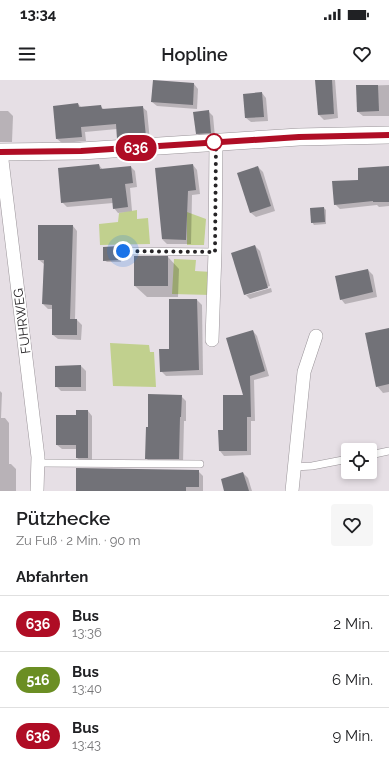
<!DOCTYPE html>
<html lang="de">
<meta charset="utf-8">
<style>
:root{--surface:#fff;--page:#f6f6f6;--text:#202124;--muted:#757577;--line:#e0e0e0}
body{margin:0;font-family:Raleway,sans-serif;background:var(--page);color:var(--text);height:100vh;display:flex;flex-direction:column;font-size:15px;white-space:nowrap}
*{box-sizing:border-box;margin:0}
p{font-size:13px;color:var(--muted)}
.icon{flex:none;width:22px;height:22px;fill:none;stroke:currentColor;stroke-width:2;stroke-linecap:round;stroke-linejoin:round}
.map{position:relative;height:411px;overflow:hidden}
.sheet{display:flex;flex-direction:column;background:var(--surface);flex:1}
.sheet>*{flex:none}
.badge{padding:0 8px;border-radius:13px;font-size:14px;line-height:26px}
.fabs{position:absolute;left:341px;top:363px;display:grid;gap:8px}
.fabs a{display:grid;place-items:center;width:36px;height:36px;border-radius:4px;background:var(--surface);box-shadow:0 2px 6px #0003;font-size:20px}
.you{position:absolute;width:20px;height:20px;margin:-10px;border:3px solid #fff;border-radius:50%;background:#1a73e8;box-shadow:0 0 0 6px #1a73e833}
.map>.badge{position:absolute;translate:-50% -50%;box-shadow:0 0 0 2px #fff}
h2{padding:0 16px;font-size:15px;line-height:36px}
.round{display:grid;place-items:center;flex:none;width:42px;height:42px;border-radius:4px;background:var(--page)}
.head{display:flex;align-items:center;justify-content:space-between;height:68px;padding:0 16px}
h1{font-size:19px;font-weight:600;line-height:30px}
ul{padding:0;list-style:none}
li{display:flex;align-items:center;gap:12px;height:56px;padding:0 16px;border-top:1px solid var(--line)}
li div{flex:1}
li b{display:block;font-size:15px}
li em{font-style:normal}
li .badge{min-width:44px;font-weight:700;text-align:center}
.status{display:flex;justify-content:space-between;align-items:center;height:28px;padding:0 20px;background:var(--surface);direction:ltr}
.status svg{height:11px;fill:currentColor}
header{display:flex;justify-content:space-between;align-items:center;height:52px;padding:0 16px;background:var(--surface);font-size:18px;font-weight:600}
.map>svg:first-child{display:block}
.green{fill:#c1d08e}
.shadow{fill:#0003}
.building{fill:#727278}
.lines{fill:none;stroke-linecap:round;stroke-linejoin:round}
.service-casing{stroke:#9a9499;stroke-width:8}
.minor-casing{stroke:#9a9499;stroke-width:14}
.tertiary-casing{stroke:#9a9499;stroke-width:18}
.service{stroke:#fff;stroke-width:7}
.minor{stroke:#fff;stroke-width:13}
.tertiary{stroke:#fff;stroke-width:17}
.line-casing{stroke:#fff;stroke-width:9}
.line{stroke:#af0d25;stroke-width:6}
.walk{stroke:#262426;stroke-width:4;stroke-dasharray:0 7.2}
.stop-dot{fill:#fff;stroke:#af0d25;stroke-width:2}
.labels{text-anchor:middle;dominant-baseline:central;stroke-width:3;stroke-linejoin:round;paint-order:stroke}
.street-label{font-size:13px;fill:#262426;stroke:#fff}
</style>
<div class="status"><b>13:34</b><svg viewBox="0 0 49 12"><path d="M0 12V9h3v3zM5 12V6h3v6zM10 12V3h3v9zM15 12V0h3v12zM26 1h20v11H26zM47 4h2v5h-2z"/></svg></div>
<header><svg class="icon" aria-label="menu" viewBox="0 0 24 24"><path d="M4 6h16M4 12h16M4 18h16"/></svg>Hopline<svg class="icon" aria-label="heart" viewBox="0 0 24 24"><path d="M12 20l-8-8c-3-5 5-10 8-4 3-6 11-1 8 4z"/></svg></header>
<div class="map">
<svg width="389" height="411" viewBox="0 0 389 411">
<rect width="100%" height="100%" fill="#e6dfe5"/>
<!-- green -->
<g class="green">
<path d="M137,130V139L148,138L150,164L100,165L99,144L118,142L119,133Z"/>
<path d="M187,132L206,139L204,165H187Z"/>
<path d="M174,179L196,180L195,191L212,192L211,215L172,214Z"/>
<path d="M110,263L149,265L150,272H154L156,307L113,306Z"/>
</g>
<!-- shadow -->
<g class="shadow">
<path d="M316,0H335L338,38L324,40L319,35Z"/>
<path d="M194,4L198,9L197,29L157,26L152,22Z"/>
<path d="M389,5V36H363L358,32L357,6Z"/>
<path d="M262,13L266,18L268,41L251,42L246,38Z"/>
<path d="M78,24L82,28L101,27L105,30L142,27L147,31L150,61L123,63L118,58L117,49L85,52L86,61L62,63L57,59Z"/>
<path d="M0,31H8L13,36L12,62H0Z"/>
<path d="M208,31L213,36L215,57L202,58L197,53Z"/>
<path d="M99,85L103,90L131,87L135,91L137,107L130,108L132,131L118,133L114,128L113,123L67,127L62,122Z"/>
<path d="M193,85L197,90L200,114L192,115L191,164H167L162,159Z"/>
<path d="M258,87L263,92L275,131L256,137L251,133L238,94Z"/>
<path d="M389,87V126L379,127L377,125L340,129L335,124L359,101Z"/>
<path d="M324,128L326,130V144L314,145L312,142Z"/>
<path d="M73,146L77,151L75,240H77L82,245L81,260L58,259L53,255V229H48L43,224L44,184L39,180Z"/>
<path d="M255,166L260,171L270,206L246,213V215L271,208L272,212L250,219L245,214Z"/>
<path d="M119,167L121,169L120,174L121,182H107L104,180V168Z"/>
<path d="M168,177L179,189L178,217H147L135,206Z"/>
<path d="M368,190L373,195L377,217L345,224L341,219Z"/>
<path d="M197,220L202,225L203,295L166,296L161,291L170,270Z"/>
<path d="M389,249V312L383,313L377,306Z"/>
<path d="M253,251L257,256L269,296L254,300L255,341H251V375L224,376L220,371L224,351L245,316Z"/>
<path d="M81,286L86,291V311H61L56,306Z"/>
<path d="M0,311L2,313L1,338H5L9,343V384H11L16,389V411H0Z"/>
<path d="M181,316L186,321V341H184L183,383H151L146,378L149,348Z"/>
<path d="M88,331L92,336V383L82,382L77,378V369H62L57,365L77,336Z"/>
<path d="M198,391L203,396V411H77Z"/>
<path d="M243,393L248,398L252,411H225Z"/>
</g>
<!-- building -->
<g class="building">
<path d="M153,0L194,3L193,25L151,22Z"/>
<path d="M315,0H332L334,34L318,35Z"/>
<path d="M356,5H378L379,31L357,32Z"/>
<path d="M262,12L264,37L245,38L243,14Z"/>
<path d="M78,23L79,27L101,25L102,29L143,26L146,57L117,59L116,44L81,47L82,57L56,59L53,26Z"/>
<path d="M209,30L211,53L196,54L193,32Z"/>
<path d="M99,84L100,89L131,86L133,103L125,104L128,127L113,129L112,118L61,123L58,88Z"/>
<path d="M193,84L196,110L188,111L186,160L162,159L155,88Z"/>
<path d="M258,86L271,126L250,133L237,93Z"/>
<path d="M389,86V122H373V121L334,125L332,101L358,100V88Z"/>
<path d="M324,127L325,142L311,143L310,128Z"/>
<path d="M38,145H73L70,239H77V255H52V225L42,224L44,180H38Z"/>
<path d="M255,165L268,208L244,215L231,173Z"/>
<path d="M119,166L118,171L120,180L103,181V167Z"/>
<rect x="134" y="176" width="34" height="30"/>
<path d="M368,189L373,212L340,220L335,196Z"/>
<path d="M169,219H197L199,290L160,292L159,269H169Z"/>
<path d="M389,248V304L376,307L365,253Z"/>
<path d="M253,250L265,291L250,296L251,337H247V371H219L218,350H223V315H243L226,258Z"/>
<path d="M81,285V307H55V286Z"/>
<path d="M148,314L182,315L181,337H180L179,379H145L146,347H148Z"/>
<path d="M76,330H88V378H76V365H56V335H76Z"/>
<path d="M76,388L199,390V407H186V411H76Z"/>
<path d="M243,392L249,411H224L221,399Z"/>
</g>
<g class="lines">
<defs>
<g id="service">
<path d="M123,171L215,172"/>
<path d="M370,375L389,371"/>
<path d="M38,383L200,384"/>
<path d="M294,387L312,386L348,379"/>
</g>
<g id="minor">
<path d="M1,72L38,377L37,411"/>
<path d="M212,260L215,172L216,62"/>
<path d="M292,411L304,292L316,256"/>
</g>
<path id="tertiary" d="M0,72L81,71L299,57L389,55"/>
</defs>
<!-- service casing -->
<use href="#service" class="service-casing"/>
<!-- minor casing -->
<use href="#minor" class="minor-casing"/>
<!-- tertiary casing -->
<use href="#tertiary" class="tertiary-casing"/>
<!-- service -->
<use href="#service" class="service"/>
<!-- minor -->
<use href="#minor" class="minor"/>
<!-- tertiary -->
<use href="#tertiary" class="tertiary"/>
</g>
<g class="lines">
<defs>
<path id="line" d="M0,72L81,71L299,57L389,55"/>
</defs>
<!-- line casing -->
<use href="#line" class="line-casing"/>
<!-- line -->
<use href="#line" class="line"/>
<!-- walk -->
<path class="walk" d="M123,171L215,172L216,62H214"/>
</g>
<!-- markers -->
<circle class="stop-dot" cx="214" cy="62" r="8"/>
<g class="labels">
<!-- street labels -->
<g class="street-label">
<text transform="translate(22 241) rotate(-97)">FUHRWEG</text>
</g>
</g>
</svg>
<div class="fabs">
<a><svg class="icon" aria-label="locate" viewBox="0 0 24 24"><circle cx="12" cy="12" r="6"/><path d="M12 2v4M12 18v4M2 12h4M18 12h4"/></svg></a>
</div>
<div class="you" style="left:123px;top:171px"></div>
<b class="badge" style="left:136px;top:68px;background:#af0d25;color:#fff">636</b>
</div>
<section class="sheet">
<div class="head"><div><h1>Pützhecke</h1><p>Zu Fuß · 2 Min. · 90 m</p></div><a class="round"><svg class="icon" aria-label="heart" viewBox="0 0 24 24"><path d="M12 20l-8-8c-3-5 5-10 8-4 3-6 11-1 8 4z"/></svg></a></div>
<h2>Abfahrten</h2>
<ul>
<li><span class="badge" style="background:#af0d25;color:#fff">636</span><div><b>Bus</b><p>13:36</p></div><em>2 Min.</em></li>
<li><span class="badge" style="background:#6b8e23;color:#fff">516</span><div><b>Bus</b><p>13:40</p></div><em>6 Min.</em></li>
<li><span class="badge" style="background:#af0d25;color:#fff">636</span><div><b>Bus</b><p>13:43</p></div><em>9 Min.</em></li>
</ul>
</section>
